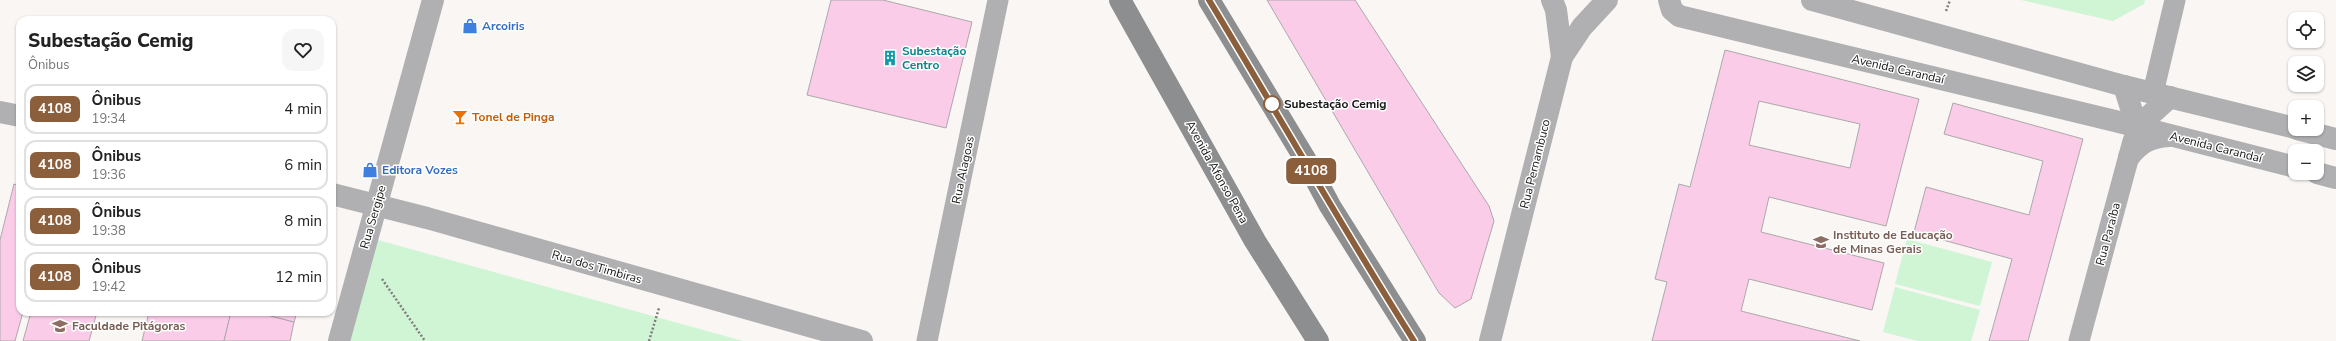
<!DOCTYPE html>
<html lang="pt">
<meta charset="utf-8">
<style>
:root{--surface:#fff;--page:#f6f6f6;--text:#222;--muted:#767676;--line:#e0e0e0}
body{margin:0;font-family:"Nunito Sans",sans-serif;background:var(--page);color:var(--text);height:100vh;display:flex;flex-direction:column;font-size:15px;white-space:nowrap}
*{box-sizing:border-box;margin:0}
p{font-size:13px;color:var(--muted)}
.icon{flex:none;width:22px;height:22px;fill:none;stroke:currentColor;stroke-width:2;stroke-linecap:round;stroke-linejoin:round}
.map{position:relative;flex:1;overflow:hidden}
.side{position:absolute;left:16px;top:16px;width:320px;height:300px;display:flex;flex-direction:column;background:var(--surface);border-radius:12px;box-shadow:0 1px 3px #0004}
.side>*{flex:none}
.badge{padding:0 8px;border-radius:6px;font-size:14px;line-height:26px}
.tools{position:absolute;left:2288px;top:12px;display:grid;gap:8px}
.tools a{display:grid;place-items:center;width:36px;height:36px;border-radius:8px;background:var(--surface);box-shadow:0 1px 3px #0004;font-size:20px}
.map>.badge{position:absolute;translate:-50% -50%;box-shadow:0 0 0 2px #fff}
.round{display:grid;place-items:center;flex:none;width:42px;height:42px;border-radius:12px;background:var(--page)}
.overview{display:flex;align-items:center;justify-content:space-between;height:68px;padding:0 12px}
h1{font-size:19px;font-weight:800;line-height:30px}
ul{padding:0;list-style:none}
li{display:flex;align-items:center;gap:12px;height:50px;margin:0 8px 6px;padding:0 4px;border:2px solid var(--line);border-radius:12px}
li div{flex:1}
li b{display:block;font-size:15px}
li em{font-style:normal}
li .badge{min-width:44px;font-weight:700;text-align:center}
.map>svg:first-child{display:block}
.green{fill:#cff5d5}
.building{fill:#facce8;stroke:#aca8aa;fill-rule:evenodd}
.lines{fill:none;stroke-linecap:round;stroke-linejoin:round}
.path{stroke:#807e7c;stroke-width:2.5;stroke-dasharray:2 2;stroke-linecap:butt}
.minor{stroke:#b0b0b2;stroke-width:21}
.tertiary{stroke:#b0b0b2;stroke-width:22}
.secondary{stroke:#8d8e90;stroke-width:22}
.line-casing{stroke:#fff;stroke-width:9}
.line{stroke:#8b5e3c;stroke-width:6}
.stop-dot{fill:#fff;stroke:#8b5e3c;stroke-width:2}
.labels{text-anchor:middle;dominant-baseline:central;stroke-width:3;stroke-linejoin:round;paint-order:stroke}
.shop-label{font-size:12px;font-weight:bold;fill:#366cbe;stroke:#fff;text-anchor:start}
.culture-label{font-size:12px;font-weight:bold;fill:#0d838f;stroke:#fff;text-anchor:start}
.street-label{font-size:12px;fill:#171615;stroke:#fff}
.stop-label{font-size:12px;font-weight:bold;fill:#171615;stroke:#fff;text-anchor:start}
.food-label{font-size:12px;font-weight:bold;fill:#c56008;stroke:#fff;text-anchor:start}
.education-label{font-size:12px;font-weight:bold;fill:#785e54;stroke:#fff;text-anchor:start}
</style>
<div class="map">
<svg width="2336" height="341" viewBox="0 0 2336 341">
<rect width="100%" height="100%" fill="#f9f6f3"/>
<!-- green -->
<g class="green">
<path d="M2021,0H2145L2144,4L2113,21Z"/>
<path d="M367,237L743,341H339Z"/>
<path d="M1907,239L1992,262L1980,306L1895,284Z"/>
<path d="M1895,287L1980,310L1971,341H1918L1883,332Z"/>
</g>
<!-- building -->
<g class="building">
<path d="M831,0H883L972,22L946,128L807,95Z"/>
<path d="M1267,0H1355L1489,206L1494,221L1471,299L1455,308L1439,293Z"/>
<path d="M1725,50L1919,99L1886,226L1769,197L1761,232L1884,263L1872,310L1749,279L1741,311L1860,341H1652L1667,282L1655,279L1679,184L1690,187ZM1759,101L1860,124L1850,168L1749,145Z"/>
<path d="M1953,103L2083,139L2028,341H1989L2012,259L1914,232L1926,187L2029,215L2043,161L1944,134Z"/>
<path d="M14,184L20,186V312H23L15,341H0V240Z"/>
<path d="M31,312H97L89,341H23Z"/>
<path d="M149,312H231L224,341H142Z"/>
<path d="M231,312H256L294,322L290,341H224Z"/>
<path d="M256,312H297L294,322Z"/>
</g>
<g class="lines">
<!-- path -->
<g class="path">
<path d="M1946,11L1950,0"/>
<path d="M382,279L425,341"/>
<path d="M649,341L659,308"/>
</g>
<!-- minor -->
<g class="minor">
<path d="M2153,93L2175,0"/>
<path d="M927,341L998,0"/>
<path d="M2079,341L2133,141"/>
</g>
<!-- tertiary -->
<g class="tertiary">
<path d="M1552,0L1556,10L1562,57"/>
<path d="M1669,0L1672,10L1679,16L2115,121L2295,167"/>
<path d="M1812,0L2124,86L2295,128"/>
<path d="M2124,86L2137,127"/>
<path d="M0,112L20,116"/>
<path d="M2137,127L2170,97"/>
<path d="M2297,129L2336,139"/>
<path d="M2129,157C2140,143 2150,137 2169,136"/>
<path d="M2317,173L2336,178"/>
<path d="M332,194L427,218L862,341"/>
<path d="M339,341L433,0"/>
<path d="M1490,341L1562,57L1582,27L1607,0"/>
</g>
<!-- secondary -->
<g class="secondary">
<path d="M1120,0L1255,241L1318,341"/>
<path d="M1209,0L1305,159L1330,206L1415,341"/>
</g>
</g>
<g class="lines">
<defs>
<path id="line" d="M1209,0C1278,114 1343,229 1414,341"/>
</defs>
<!-- line casing -->
<use href="#line" class="line-casing"/>
<!-- line -->
<use href="#line" class="line"/>
</g>
<!-- icons -->
<defs>
<symbol id="shop-bare" viewBox="-9 -9 18 18"><path d="M-5-2.5h2.3a2.7 3.5 0 0 1 5.4 0H5L5.5 6h-11ZM-1.5-2.5h3a1.5 2.3 0 0 0-3 0Z" fill="#3f7fe0" stroke="#fff" stroke-width="2.5" paint-order="stroke"/></symbol>
<symbol id="building-bare" viewBox="-9 -9 18 18"><path d="M-4-6H4V6H1V3H-1V6H-4ZM-2.5-4.3h1.7v1.8h-1.7ZM.8-4.3h1.7v1.8H.8ZM-2.5-1h1.7V.8h-1.7ZM.8-1h1.7V.8H.8Z" fill="#0f9aa8" stroke="#fff" stroke-width="2.5" paint-order="stroke"/></symbol>
<symbol id="bar-bare" viewBox="-9 -9 18 18"><path d="M-6-5H6L.8 .8V4.5H3.5V6h-7V4.5H-.8V.8Z" fill="#e8710a" stroke="#fff" stroke-width="2.5" paint-order="stroke"/></symbol>
<symbol id="school-bare" viewBox="-9 -9 18 18"><path d="M0-5L7-2L0 1L-7-2ZM-4 1L0 2.5L4 1V4Q0 6-4 4Z" fill="#8d6e63" stroke="#fff" stroke-width="2.5" paint-order="stroke"/></symbol>
<symbol id="university-bare" viewBox="-9 -9 18 18"><path d="M0-5L7-2L0 1L-7-2ZM-4 1L0 2.5L4 1V4Q0 6-4 4Z" fill="#8d6e63" stroke="#fff" stroke-width="2.5" paint-order="stroke"/></symbol>
</defs>
<g fill-rule="evenodd">
<use href="#shop-bare" x="459" y="15" width="22" height="22"/>
<use href="#building-bare" x="879" y="47" width="22" height="22"/>
<use href="#bar-bare" x="449" y="106" width="22" height="22"/>
<use href="#shop-bare" x="359" y="159" width="22" height="22"/>
<use href="#school-bare" x="1810" y="231" width="22" height="22"/>
<use href="#university-bare" x="49" y="315" width="22" height="22"/>
</g>
<!-- markers -->
<circle class="stop-dot" cx="1272" cy="104" r="8"/>
<g class="labels">
<!-- shop labels -->
<g class="shop-label">
<text x="482" y="26">Arcoiris</text>
<text x="382" y="170">Editora Vozes</text>
</g>
<!-- culture labels -->
<g class="culture-label">
<text x="902" y="51">Subestação<tspan x="902" dy="14">Centro</tspan></text>
</g>
<!-- street labels -->
<g class="street-label">
<text transform="translate(1898 69) rotate(13)">Avenida Carandaí</text>
<text transform="translate(2216 147) rotate(14)">Avenida Carandaí</text>
<text transform="translate(1535 164) rotate(-76)">Rua Pernambuco</text>
<text transform="translate(963 170) rotate(-78)">Rua Alagoas</text>
<text transform="translate(1217 172) rotate(61)">Avenida Afonso Pena</text>
<text transform="translate(373 217) rotate(-74)">Rua Sergipe</text>
<text transform="translate(2108 234) rotate(-75)">Rua Paraíba</text>
<text transform="translate(597 267) rotate(16)">Rua dos Timbiras</text>
</g>
<!-- stop labels -->
<g class="stop-label">
<text x="1284" y="104">Subestação Cemig</text>
</g>
<!-- food labels -->
<g class="food-label">
<text x="472" y="117">Tonel de Pinga</text>
</g>
<!-- education labels -->
<g class="education-label">
<text x="1833" y="235">Instituto de Educação<tspan x="1833" dy="14">de Minas Gerais</tspan></text>
<text x="72" y="326">Faculdade Pitágoras</text>
</g>
</g>
</svg>
<div class="tools">
<a><svg class="icon" aria-label="locate" viewBox="0 0 24 24"><circle cx="12" cy="12" r="6"/><path d="M12 2v4M12 18v4M2 12h4M18 12h4"/></svg></a>
<a><svg class="icon" aria-label="layers" viewBox="0 0 24 24"><path d="M12 4l9 5-9 5-9-5zM3 14l9 5 9-5"/></svg></a>
<a>+</a>
<a>−</a>
</div>
<b class="badge" style="left:1311px;top:171px;background:#8b5e3c;color:#fff">4108</b>
<section class="side">
<div class="overview"><div><h1>Subestação Cemig</h1><p>Ônibus</p></div><a class="round"><svg class="icon" aria-label="heart" viewBox="0 0 24 24"><path d="M12 20l-8-8c-3-5 5-10 8-4 3-6 11-1 8 4z"/></svg></a></div>
<ul>
<li><span class="badge" style="background:#8b5e3c;color:#fff">4108</span><div><b>Ônibus</b><p>19:34</p></div><em>4 min</em></li>
<li><span class="badge" style="background:#8b5e3c;color:#fff">4108</span><div><b>Ônibus</b><p>19:36</p></div><em>6 min</em></li>
<li><span class="badge" style="background:#8b5e3c;color:#fff">4108</span><div><b>Ônibus</b><p>19:38</p></div><em>8 min</em></li>
<li><span class="badge" style="background:#8b5e3c;color:#fff">4108</span><div><b>Ônibus</b><p>19:42</p></div><em>12 min</em></li>
</ul>
</section>
</div>
